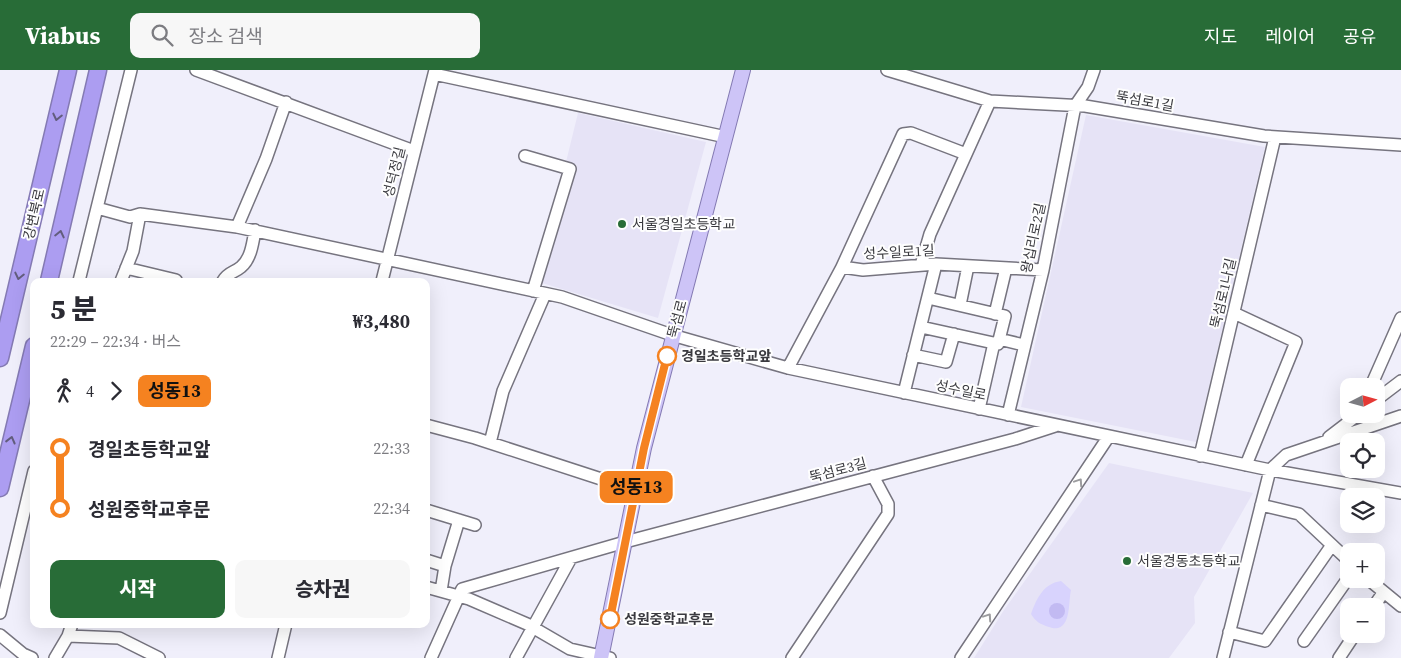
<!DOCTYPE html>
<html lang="ko">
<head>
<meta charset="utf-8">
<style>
	body { margin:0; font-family:"Source Serif 4","Noto Sans KR",serif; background:#f7f7f7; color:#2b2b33; height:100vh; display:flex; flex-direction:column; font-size:19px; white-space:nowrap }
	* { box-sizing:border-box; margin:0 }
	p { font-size:16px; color:#7c7c81 }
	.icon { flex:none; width:28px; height:28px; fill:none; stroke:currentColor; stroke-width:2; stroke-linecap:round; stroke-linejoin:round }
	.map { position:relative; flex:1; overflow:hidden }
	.side { position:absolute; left:30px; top:208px; width:400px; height:350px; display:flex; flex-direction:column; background:#fff; border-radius:10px; box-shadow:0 5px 20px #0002 }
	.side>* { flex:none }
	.badge { padding:0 10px; border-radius:8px; font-size:18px; line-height:32px }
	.needle { width:32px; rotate:84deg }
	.fabs { position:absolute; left:1340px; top:308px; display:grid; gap:10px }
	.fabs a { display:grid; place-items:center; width:45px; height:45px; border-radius:10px; background:#fff; box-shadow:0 5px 20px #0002; font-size:25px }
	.map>.badge { position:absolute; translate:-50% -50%; box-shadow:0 0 0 2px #fff }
	.legs { display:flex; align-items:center; gap:8px; height:55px; padding:0 20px; font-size:16px }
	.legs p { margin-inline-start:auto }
	.head { display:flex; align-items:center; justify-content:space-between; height:85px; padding:0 20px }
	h1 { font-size:28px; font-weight:800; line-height:38px }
	.button { display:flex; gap:10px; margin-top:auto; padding:10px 20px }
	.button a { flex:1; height:58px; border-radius:10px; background:#286c37; color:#fff; font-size:20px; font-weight:800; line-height:58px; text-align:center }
	.button a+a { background:#f7f7f7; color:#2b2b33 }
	ul { padding:0 20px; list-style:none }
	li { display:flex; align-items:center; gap:18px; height:60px; font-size:19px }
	li i { display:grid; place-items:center; width:8px; height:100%; margin:0 6px; background:currentColor }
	li i::after { content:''; width:12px; height:12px; margin:-6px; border:4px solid; border-radius:50%; background:#fff }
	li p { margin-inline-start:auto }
	li:first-child i { background:linear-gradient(#0000 50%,currentColor 0) }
	li:last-child i { background:linear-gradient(currentColor 50%,#0000 0) }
	header { display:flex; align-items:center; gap:30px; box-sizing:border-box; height:70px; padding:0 25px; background:#286c37; color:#fff }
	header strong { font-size:24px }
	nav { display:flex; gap:28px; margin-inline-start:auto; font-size:18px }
	.search { width:350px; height:45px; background:#f7f7f7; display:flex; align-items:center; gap:12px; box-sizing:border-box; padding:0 18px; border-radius:10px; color:#7c7c81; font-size:19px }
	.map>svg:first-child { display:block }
	.built { fill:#e6e3f6 }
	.green { fill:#d8d3fd }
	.forest { fill:#c2baf2 }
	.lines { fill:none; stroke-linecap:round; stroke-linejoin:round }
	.minor-casing { stroke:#76747f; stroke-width:14 }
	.major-casing { stroke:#847ab3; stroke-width:16 }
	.highway-casing { stroke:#847ab3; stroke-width:19 }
	.minor { stroke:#fff; stroke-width:11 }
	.major { stroke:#cdc4f7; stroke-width:14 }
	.highway { stroke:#ac9df1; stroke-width:16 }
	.oneway { stroke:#625d7d }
	.oneway2 { stroke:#9c9c9f }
	.line-1-casing { stroke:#fff; stroke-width:11 }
	.line-1 { stroke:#f58220; stroke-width:8 }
	.poi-dot { fill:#286c37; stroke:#fefefe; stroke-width:2 }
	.stop-1-dot { fill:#fff; stroke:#f58220; stroke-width:2.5 }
	.labels { text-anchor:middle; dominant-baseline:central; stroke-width:4; stroke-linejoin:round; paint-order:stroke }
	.street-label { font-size:14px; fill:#3a3a3f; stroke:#fefefe }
	.poi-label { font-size:14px; fill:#3a3a3f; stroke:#fefefe; text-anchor:start }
	.stop-label { font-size:14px; font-weight:bold; fill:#3a3a3f; stroke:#fefefe; text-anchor:start }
</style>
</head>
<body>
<header>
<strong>Viabus</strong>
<div class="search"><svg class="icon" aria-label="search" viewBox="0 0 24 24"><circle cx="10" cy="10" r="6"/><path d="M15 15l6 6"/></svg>장소 검색</div>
<nav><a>지도</a><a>레이어</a><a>공유</a></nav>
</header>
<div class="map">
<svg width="1401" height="588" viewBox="0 0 1401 588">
	<rect width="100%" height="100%" fill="#f0effb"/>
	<!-- built -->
	<path class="built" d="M578,43L706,72L658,248L542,213L577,95L566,92Z
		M1086,45L1265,77L1196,372L1021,337Z
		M1109,393L1253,423L1194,527L1195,553L1169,588H974L1004,540Z"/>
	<!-- green -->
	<path class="green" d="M1061,511L1071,520C1068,532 1072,565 1049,557C1040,554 1036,552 1031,544C1037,528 1043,514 1061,511Z"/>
	<!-- forest -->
	<path class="forest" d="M1049 541a8 8 0 1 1 16 0a8 8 0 1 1-16 0Z"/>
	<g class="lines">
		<!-- minor casing -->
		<g class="minor-casing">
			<path id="minor" d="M196,0L414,81
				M887,0L990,31L1085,36L1264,66L1401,75
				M434,4L726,67
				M525,86L570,99L533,221
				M97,138L130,147L140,144L237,157L562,227L672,265L788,298L1270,400L1401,423
				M237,157L266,89L286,32
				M921,195L930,164L990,31
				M842,197L903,64L911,63L966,84
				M126,198L176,210
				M79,211L131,0
				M121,211L133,181L140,144
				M223,211C228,202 234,203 241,197C251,189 253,172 255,160
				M382,211L435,0
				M960,235L968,196
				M1234,243L1296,272L1246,395
				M995,244L1006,198
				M921,257L998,274L1005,246L928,228
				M999,269L1024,275
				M913,285L946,292L954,264
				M788,298L842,197L863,200L936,194L1043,200
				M1371,316L1401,248
				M904,323L936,194
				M1376,330L1401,311
				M979,339L994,273
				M1008,345L1043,200L1075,36L1088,17L1094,0
				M426,355L475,368L635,420
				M1329,367L1359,344
				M490,373L503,321L545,224
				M1200,386L1275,67
				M1261,435L1299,444L1349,491
				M426,440L475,455
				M426,490L445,496
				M1368,509L1401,536
				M426,517L469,529L527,554L570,579L610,588
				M441,521L445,496L459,450
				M1374,536L1383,523
				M0,543L34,401
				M1229,562L1265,571L1332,475
				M0,565L23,584L32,588
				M68,566L119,568L159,588
				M1304,571L1349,507
				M55,588L68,566L72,554
				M278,588L286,554
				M431,588L462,519L625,472L1015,369L1055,356
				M516,588L571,488
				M792,588L888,444V434L873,406
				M961,588L1109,366
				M1223,588L1270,400L1286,385L1401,346
				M1339,588L1355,564"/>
		</g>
		<!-- major casing -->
		<g class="major-casing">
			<path id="major" d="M601,588L644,378L743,0"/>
		</g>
		<!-- highway casing -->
		<g class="highway-casing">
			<path id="highway" d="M49,211L98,0
				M0,288L68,0
				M0,418L34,276"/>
		</g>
		<!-- minor -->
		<use href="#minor" class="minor"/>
		<!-- major -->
		<use href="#major" class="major"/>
		<!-- highway -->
		<use href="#highway" class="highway"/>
	</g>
	<!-- one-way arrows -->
	<defs><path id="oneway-chevron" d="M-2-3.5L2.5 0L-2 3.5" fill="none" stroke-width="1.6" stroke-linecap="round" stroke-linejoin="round" transform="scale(1.25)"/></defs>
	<g class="oneway">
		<use href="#oneway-chevron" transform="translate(57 47) rotate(103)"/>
		<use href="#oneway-chevron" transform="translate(60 164) rotate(-77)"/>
		<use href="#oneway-chevron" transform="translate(19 206) rotate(103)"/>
		<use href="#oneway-chevron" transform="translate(11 370) rotate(-76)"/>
	</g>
	<g class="oneway2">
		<use href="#oneway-chevron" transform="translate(1079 412) rotate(-56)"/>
		<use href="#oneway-chevron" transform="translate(988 547) rotate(-56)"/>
	</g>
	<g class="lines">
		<!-- line-1 casing -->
		<g class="line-1-casing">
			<path id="line-1" d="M610,549L644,378L667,286"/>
		</g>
		<!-- line-1 -->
		<use href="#line-1" class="line-1"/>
	</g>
	<!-- markers -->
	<g class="poi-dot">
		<circle cx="622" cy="154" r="5"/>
		<circle cx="1127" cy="491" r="5"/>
	</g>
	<g class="stop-1-dot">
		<circle cx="667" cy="286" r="9"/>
		<circle cx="610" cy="549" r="9"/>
	</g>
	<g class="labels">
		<!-- street labels -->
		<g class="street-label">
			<text transform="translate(1145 31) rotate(10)">뚝섬로1길</text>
			<text transform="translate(394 102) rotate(-76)">성덕정길</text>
			<text transform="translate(34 144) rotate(-77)">강변북로</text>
			<text transform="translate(1033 168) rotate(-78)">왕십리로2길</text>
			<text transform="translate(899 182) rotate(-3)">성수일로1길</text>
			<text transform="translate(1223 223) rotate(-77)">뚝섬로1나길</text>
			<text transform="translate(677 249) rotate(-75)">뚝섬로</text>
			<text transform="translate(961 320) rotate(12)">성수일로</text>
			<text transform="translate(838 400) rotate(-15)">뚝섬로3길</text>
		</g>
		<!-- poi labels -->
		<g class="poi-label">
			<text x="632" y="154">서울경일초등학교</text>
			<text x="1137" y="491">서울경동초등학교</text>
		</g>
		<!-- stop labels -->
		<g class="stop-label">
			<text x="681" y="286">경일초등학교앞</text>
			<text x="624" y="549">성원중학교후문</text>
		</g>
	</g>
</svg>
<div class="fabs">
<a><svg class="needle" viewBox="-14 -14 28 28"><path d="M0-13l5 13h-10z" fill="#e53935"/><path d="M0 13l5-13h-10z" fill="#7c7c81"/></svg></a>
<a><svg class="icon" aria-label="locate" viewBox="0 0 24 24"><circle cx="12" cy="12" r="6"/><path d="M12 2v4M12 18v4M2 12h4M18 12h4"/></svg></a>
<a><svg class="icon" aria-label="layers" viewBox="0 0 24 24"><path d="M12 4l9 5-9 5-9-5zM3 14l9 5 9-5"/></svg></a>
<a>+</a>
<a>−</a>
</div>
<b class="badge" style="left:636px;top:417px;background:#f58220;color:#111">성동13</b>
<section class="side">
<div class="head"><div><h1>5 분</h1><p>22:29 – 22:34 · 버스</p></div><b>₩3,480</b></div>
<div class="legs"><svg class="icon" aria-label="walk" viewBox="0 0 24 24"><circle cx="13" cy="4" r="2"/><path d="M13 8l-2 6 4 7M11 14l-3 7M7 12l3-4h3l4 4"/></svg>4<svg class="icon" aria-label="forward" viewBox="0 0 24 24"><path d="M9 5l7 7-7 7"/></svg><b class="badge" style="background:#f58220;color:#111">성동13</b></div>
<ul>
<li><i style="color:#f58220"></i><b>경일초등학교앞</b><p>22:33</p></li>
<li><i style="color:#f58220"></i><b>성원중학교후문</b><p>22:34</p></li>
</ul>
<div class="button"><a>시작</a><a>승차권</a></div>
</section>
</div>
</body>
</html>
